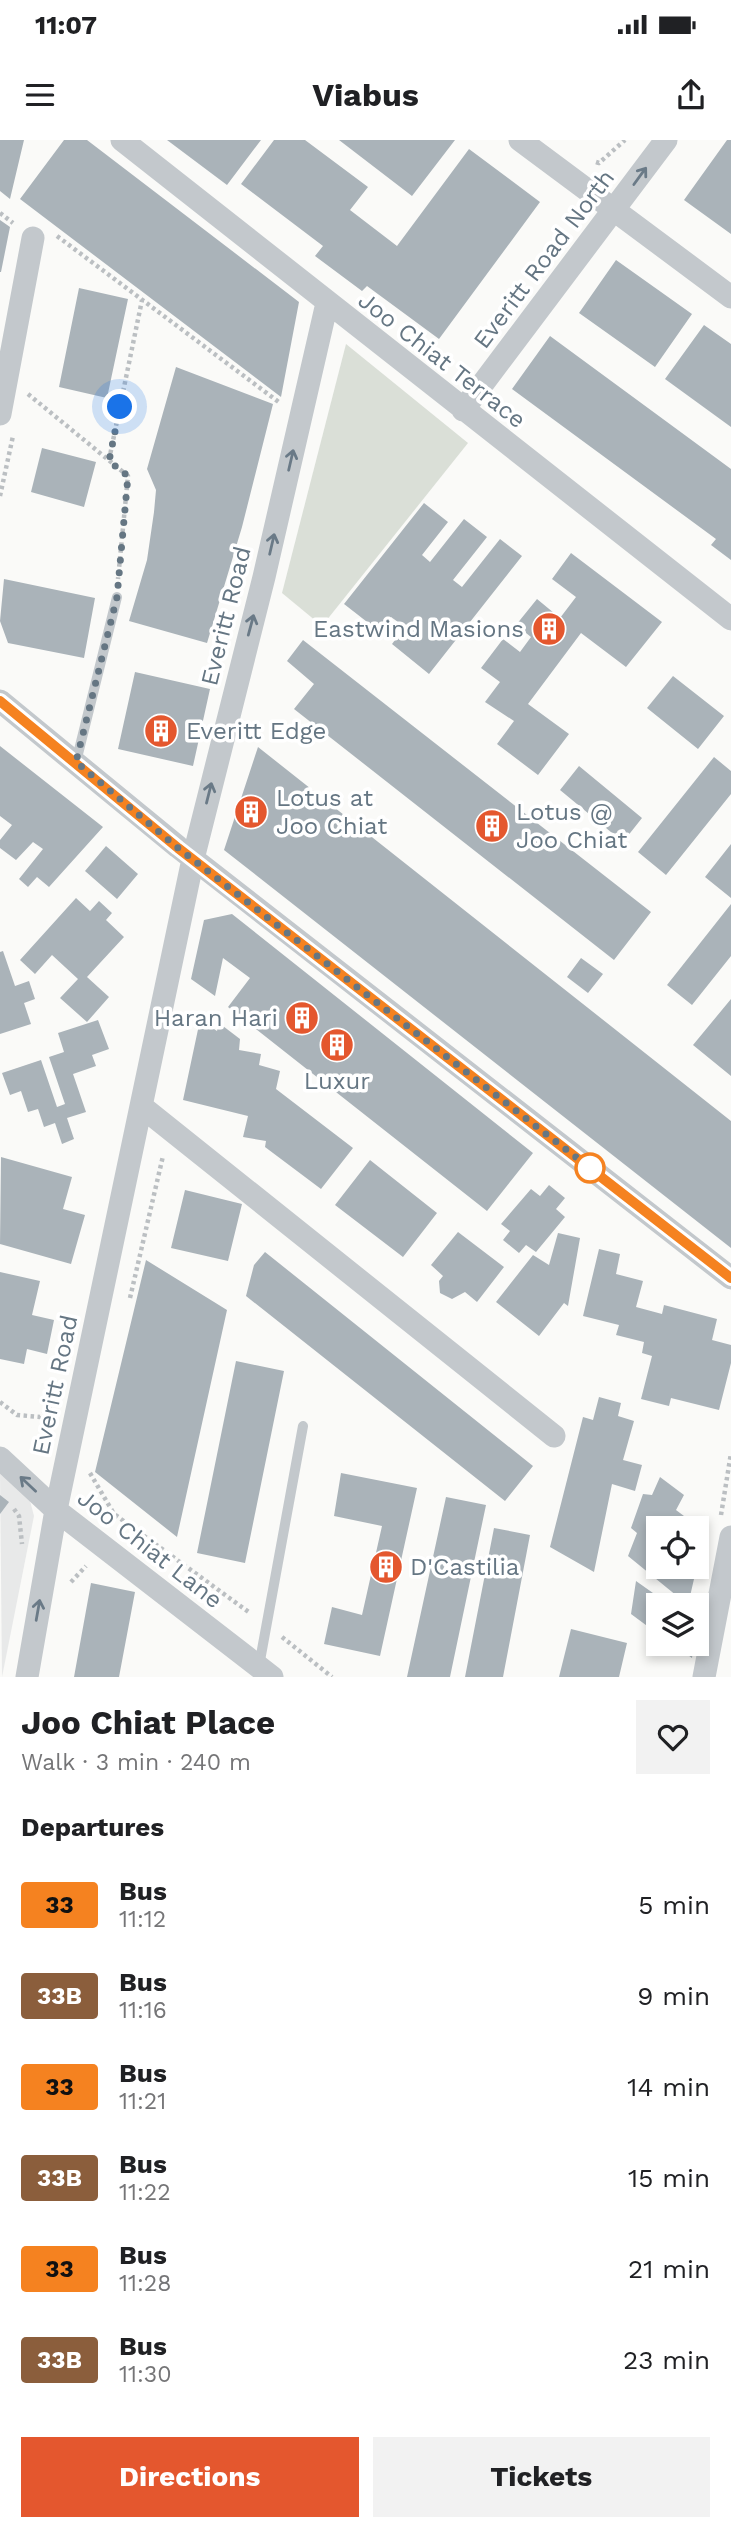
<!DOCTYPE html>
<html lang="en">
<head>
<meta charset="utf-8">
<style>
	body { margin:0; font-family:"Work Sans",sans-serif; background:#f2f2f2; color:#202124; height:100vh; display:flex; flex-direction:column; font-size:26px; white-space:nowrap }
	* { box-sizing:border-box; margin:0 }
	p { font-size:23px; color:#757577 }
	.icon { flex:none; width:38px; height:38px; fill:none; stroke:currentColor; stroke-width:2; stroke-linecap:round; stroke-linejoin:round }
	.map { position:relative; height:1537px; overflow:hidden }
	.details { display:flex; flex-direction:column; background:#fff; flex:1 }
	.details>* { flex:none }
	.badge { padding:0 14px; border-radius:5px; font-size:24px; line-height:46px }
	.buttons { position:absolute; left:646px; top:1376px; display:grid; gap:14px }
	.buttons a { display:grid; place-items:center; width:63px; height:63px; border-radius:0px; background:#fff; box-shadow:0 4px 10px #0003; font-size:35px }
	.you { position:absolute; width:35px; height:35px; margin:-18px; border:5px solid #fff; border-radius:50%; background:#1a73e8; box-shadow:0 0 0 10px #1a73e833 }
	.map>.badge { position:absolute; translate:-50% -50%; box-shadow:0 0 0 4px #fff }
	h2 { padding:0 21px; font-size:26px; line-height:63px }
	.round { display:grid; place-items:center; flex:none; width:74px; height:74px; border-radius:0px; background:#f2f2f2 }
	.summary { display:flex; align-items:center; justify-content:space-between; height:119px; padding:0 21px }
	h1 { font-size:33px; font-weight:700; line-height:52px }
	.button { display:flex; gap:14px; margin-top:auto; padding:14px 21px }
	.button a { flex:1; height:80px; border-radius:0px; background:#e4572e; color:#fff; font-size:28px; font-weight:700; line-height:80px; text-align:center }
	.button a+a { background:#f2f2f2; color:#202124 }
	ul { padding:0; list-style:none }
	li { display:flex; align-items:center; gap:21px; height:91px; padding:0 21px }
	li div { flex:1 }
	li b { display:block; font-size:26px }
	li em { font-style:normal }
	li .badge { min-width:77px; font-weight:700; text-align:center }
	.status { display:flex; justify-content:space-between; align-items:center; height:49px; padding:0 35px; background:#fff; direction:ltr }
	.status svg { height:19px; fill:currentColor }
	header { display:flex; justify-content:space-between; align-items:center; height:91px; padding:0 21px; background:#fff; font-size:32px; font-weight:700 }
	.map>svg:first-child { display:block }
	.built { fill:#e8e9e9 }
	.green { fill:#dadfd7 }
	.building { fill:#aab3b9 }
	.lines { fill:none; stroke-linecap:round; stroke-linejoin:round }
	.path { stroke:#bbbfc2; stroke-width:4.5; stroke-dasharray:3.5 3.5; stroke-linecap:butt }
	.service { stroke:#c3c8cc; stroke-width:10 }
	.minor { stroke:#c3c8cc; stroke-width:23 }
	.oneway { stroke:#6a7a87 }
	.line-casing { stroke:#fff; stroke-width:16 }
	.line { stroke:#f58220; stroke-width:10 }
	.walk { stroke:#657683; stroke-width:7; stroke-dasharray:0 12.6 }
	.stop-dot { fill:#fff; stroke:#f58220; stroke-width:3.5 }
	.labels { text-anchor:middle; dominant-baseline:central; stroke-width:7; stroke-linejoin:round; paint-order:stroke }
	.street-label { font-size:24px; fill:#657683; stroke:#fff }
	.poi-label { font-size:24px; fill:#657683; stroke:#fff; text-anchor:start }
</style>
</head>
<body>
<div class="status"><b>11:07</b><svg viewBox="0 0 49 12"><path d="M0 12V9h3v3zM5 12V6h3v6zM10 12V3h3v9zM15 12V0h3v12zM26 1h20v11H26zM47 4h2v5h-2z"/></svg></div>
<header><svg class="icon" aria-label="menu" viewBox="0 0 24 24"><path d="M4 6h16M4 12h16M4 18h16"/></svg>Viabus<svg class="icon" aria-label="share" viewBox="0 0 24 24"><path d="M12 15V3M7 8l5-5 5 5M5 13v7h14v-7"/></svg></header>
<div class="map">
<svg width="731" height="1537" viewBox="0 0 731 1537">
	<rect width="100%" height="100%" fill="#fafaf8"/>
	<!-- built -->
	<path class="built" d="M0,1332L28,1353L34,1376L2,1537Z"/>
	<!-- green -->
	<path class="green" d="M346,204L468,303L322,486L282,453Z"/>
	<!-- building -->
	<path class="building" d="M0,0H24L10,59L0,51Z
		M64,0H87L299,162L281,257L20,59Z
		M167,0H261L227,45Z
		M274,0H305L368,47L350,70L397,106L469,9L540,62L439,199L367,146L362,151L315,116L323,106L241,44Z
		M339,0H455L412,56Z
		M727,0H731V94L684,60Z
		M0,80L10,87L1,132H0Z
		M616,120L692,174L655,227L579,173Z
		M79,148L128,159L107,258L59,247Z
		M704,185L731,204V287L665,239Z
		M550,196L731,329V420L711,405L716,399L512,249Z
		M176,227L273,264L242,387L207,503L129,481L147,420L154,372L156,350L147,329Z
		M42,308L96,322L84,367L31,352Z
		M424,363L448,382L422,415L430,422L464,379L487,397L453,440L462,447L500,399L522,416L429,534L392,504L405,487L391,477L380,492L344,464Z
		M571,413L662,482L626,527L581,493L528,564L569,594L538,635L497,604L514,581L485,562L500,542L481,528L503,499L520,512L531,497L516,485L537,459L560,478L576,457L552,439Z
		M4,439L95,458L84,518L8,503L0,481Z
		M303,500L651,772L614,820L294,569L314,544L287,521Z
		M135,532L210,549L193,626L118,609Z
		M673,536L724,576L698,609L647,568Z
		M0,606L103,687L49,747L37,737L28,747L19,739L43,709L33,702L16,720L0,708V700L12,685L0,676Z
		M258,607L731,981V1108L224,710Z
		M714,617L731,631V654L666,735L638,712Z
		M579,626L642,678L623,702L560,650Z
		M731,704V758L705,737Z
		M106,706L138,734L117,759L85,731Z
		M76,758L90,771L99,761L112,773L106,780L124,797L87,837L109,857L87,882L60,858L78,839L52,815L35,834L20,820Z
		M731,764V816L692,865L667,845Z
		M232,774L533,1013L487,1071L228,867L250,838L223,818L215,856L191,839L204,780Z
		M3,811L15,846L29,841L35,859L24,863L31,884L0,894V812Z
		M581,818L603,834L588,853L567,837Z
		M731,859V936L693,905Z
		M98,880L109,909L92,915L96,926L73,934L86,972L67,978L74,999L62,1004L55,983L44,987L38,969L28,972L21,951L10,955L2,933L41,920L57,967L65,964L49,917L64,912L58,893Z
		M200,880L217,891L219,883L240,899L239,910L261,914L259,925L280,931L276,949L353,1008L321,1049L265,1007L266,1001L243,997L248,976L183,960Z
		M1,1017L72,1037L63,1069L85,1075L71,1124L0,1104Z
		M370,1020L437,1073L403,1117L335,1065Z
		M549,1045L565,1058L556,1069L565,1077L536,1112L526,1105L519,1113L503,1100L510,1091L501,1084L531,1049L540,1056Z
		M185,1050L242,1064L228,1121L171,1108Z
		M458,1092L504,1127L477,1162L465,1152L452,1159L440,1153L439,1141L443,1136L431,1125Z
		M558,1093L580,1098L568,1166L564,1163L539,1196L496,1162L533,1115L549,1125Z
		M599,1109L620,1114L616,1134L643,1141L636,1167L662,1174L664,1165L717,1179L712,1200L731,1205V1223L719,1270L671,1258L669,1266L641,1259L652,1216L642,1213L644,1202L616,1195L619,1185L583,1176Z
		M265,1112L533,1326L505,1361L246,1156L254,1125Z
		M146,1120L227,1170L177,1397L95,1332Z
		M0,1132L40,1141L32,1175L54,1180L47,1214L27,1209L24,1224L0,1219Z
		M236,1221L284,1231L245,1423L197,1413Z
		M599,1257L621,1263L618,1276L634,1281L623,1320L642,1325L635,1351L612,1344L594,1432L550,1407L583,1277L593,1280Z
		M341,1333L417,1348L380,1516L324,1504L332,1467L362,1475L382,1386L334,1376Z
		M660,1337L684,1355L676,1370L692,1382L689,1388H658V1426H697L688,1465L628,1416L637,1393L631,1388L643,1354L652,1355Z
		M0,1355L9,1362L0,1374Z
		M446,1357L486,1365L450,1537H407Z
		M494,1388L530,1395L503,1537H465Z
		M636,1441L670,1465H658V1494L631,1474Z
		M91,1443L135,1452L119,1537H74Z
		M571,1489L627,1503L619,1537H559Z
		M671,1503H694L692,1518Z"/>
	<g class="lines">
		<!-- path -->
		<path class="path" d="M596,22L599,23L625,0
			M0,73L13,83
			M57,96L280,263
			M28,254L128,336L118,439
			M109,320L142,160
			M0,356L13,296
			M130,1158L163,1016
			M0,1262L17,1275L40,1277L52,1265
			M90,1333L114,1374L250,1473
			M14,1369L19,1376L22,1404
			M721,1375L731,1313
			M71,1442L86,1426
			M282,1497L332,1537"/>
		<!-- service -->
		<path class="service" d="M76,622L117,457
			M259,1526L303,1286"/>
		<!-- minor -->
		<path class="minor" d="M122,0L731,479
			M520,0L731,157
			M463,270L666,0
			M0,274L33,98
			M0,561L178,707L731,1138
			M141,966L554,1296
			M0,1318L56,1370L272,1537
			M27,1537L56,1370L193,719L264,437L327,163
			M704,1537L731,1397"/>
	</g>
	<!-- one-way arrows -->
	<defs><path id="oneway-shaft" d="M-6 0H5M1.5-3L5.5 0L1.5 3" fill="none" stroke-width="1.6" stroke-linecap="round" stroke-linejoin="round" transform="scale(1.75)"/></defs>
	<g class="oneway">
		<use href="#oneway-shaft" transform="translate(640 36) rotate(-54)"/>
		<use href="#oneway-shaft" transform="translate(291 320) rotate(-77)"/>
		<use href="#oneway-shaft" transform="translate(272 404) rotate(-77)"/>
		<use href="#oneway-shaft" transform="translate(251 485) rotate(-75)"/>
		<use href="#oneway-shaft" transform="translate(209 653) rotate(-76)"/>
		<use href="#oneway-shaft" transform="translate(28 1344) rotate(-137)"/>
		<use href="#oneway-shaft" transform="translate(38 1470) rotate(-80)"/>
	</g>
	<g class="lines">
		<!-- line casing -->
		<g class="line-casing">
			<path id="line" d="M0,561L178,708L731,1138"/>
		</g>
		<!-- line -->
		<use href="#line" class="line"/>
		<!-- walk -->
		<path class="walk" d="M120,267L109,321L128,336L117,457L76,622L178,708L595,1032L590,1028"/>
	</g>
	<!-- icons -->
	<defs>
		<g id="building-disc" transform="scale(1.75)"><circle r="9.5" fill="#e4572e" stroke="#fff"/><path d="M-4-6H4V6H1V3H-1V6H-4ZM-2.5-4.3h1.7v1.8h-1.7ZM.8-4.3h1.7v1.8H.8ZM-2.5-1h1.7V.8h-1.7ZM.8-1h1.7V.8H.8Z" fill="#fff"/></g>
	</defs>
	<g fill-rule="evenodd">
		<use href="#building-disc" x="549" y="489"/>
		<use href="#building-disc" x="161" y="591"/>
		<use href="#building-disc" x="251" y="672"/>
		<use href="#building-disc" x="492" y="686"/>
		<use href="#building-disc" x="302" y="878"/>
		<use href="#building-disc" x="337" y="905"/>
		<use href="#building-disc" x="386" y="1427"/>
	</g>
	<!-- markers -->
	<circle class="stop-dot" cx="590" cy="1028" r="14"/>
	<g class="labels">
		<!-- street labels -->
		<g class="street-label">
			<text transform="translate(544 119) rotate(-53)">Everitt Road North</text>
			<text transform="translate(442 220) rotate(38)">Joo Chiat Terrace</text>
			<text transform="translate(226 476) rotate(-76)">Everitt Road</text>
			<text transform="translate(55 1245) rotate(-78)">Everitt Road</text>
			<text transform="translate(150 1409) rotate(38)">Joo Chiat Lane</text>
		</g>
		<!-- poi labels -->
		<g class="poi-label">
			<text x="524" y="489" text-anchor="end">Eastwind Masions</text>
			<text x="186" y="591">Everitt Edge</text>
			<text x="276" y="658">Lotus at<tspan x="276" dy="28">Joo Chiat</tspan></text>
			<text x="516" y="672">Lotus @<tspan x="516" dy="28">Joo Chiat</tspan></text>
			<text x="278" y="878" text-anchor="end">Haran Hari</text>
			<text x="337" y="941" text-anchor="middle">Luxur</text>
			<text x="410" y="1427">D'Castilia</text>
		</g>
	</g>
</svg>
<div class="buttons">
<a><svg class="icon" aria-label="locate" viewBox="0 0 24 24"><circle cx="12" cy="12" r="6"/><path d="M12 2v4M12 18v4M2 12h4M18 12h4"/></svg></a>
<a><svg class="icon" aria-label="layers" viewBox="0 0 24 24"><path d="M12 4l9 5-9 5-9-5zM3 14l9 5 9-5"/></svg></a>
</div>
<div class="you" style="left:120px;top:267px"></div>
</div>
<section class="details">
<div class="summary"><div><h1>Joo Chiat Place</h1><p>Walk · 3 min · 240 m</p></div><a class="round"><svg class="icon" aria-label="heart" viewBox="0 0 24 24"><path d="M12 20l-8-8c-3-5 5-10 8-4 3-6 11-1 8 4z"/></svg></a></div>
<h2>Departures</h2>
<ul>
<li><span class="badge" style="background:#f58220;color:#111">33</span><div><b>Bus</b><p>11:12</p></div><em>5 min</em></li>
<li><span class="badge" style="background:#8b5e3c;color:#fff">33B</span><div><b>Bus</b><p>11:16</p></div><em>9 min</em></li>
<li><span class="badge" style="background:#f58220;color:#111">33</span><div><b>Bus</b><p>11:21</p></div><em>14 min</em></li>
<li><span class="badge" style="background:#8b5e3c;color:#fff">33B</span><div><b>Bus</b><p>11:22</p></div><em>15 min</em></li>
<li><span class="badge" style="background:#f58220;color:#111">33</span><div><b>Bus</b><p>11:28</p></div><em>21 min</em></li>
<li><span class="badge" style="background:#8b5e3c;color:#fff">33B</span><div><b>Bus</b><p>11:30</p></div><em>23 min</em></li>
</ul>
<div class="button"><a>Directions</a><a>Tickets</a></div>
</section>
</body>
</html>
